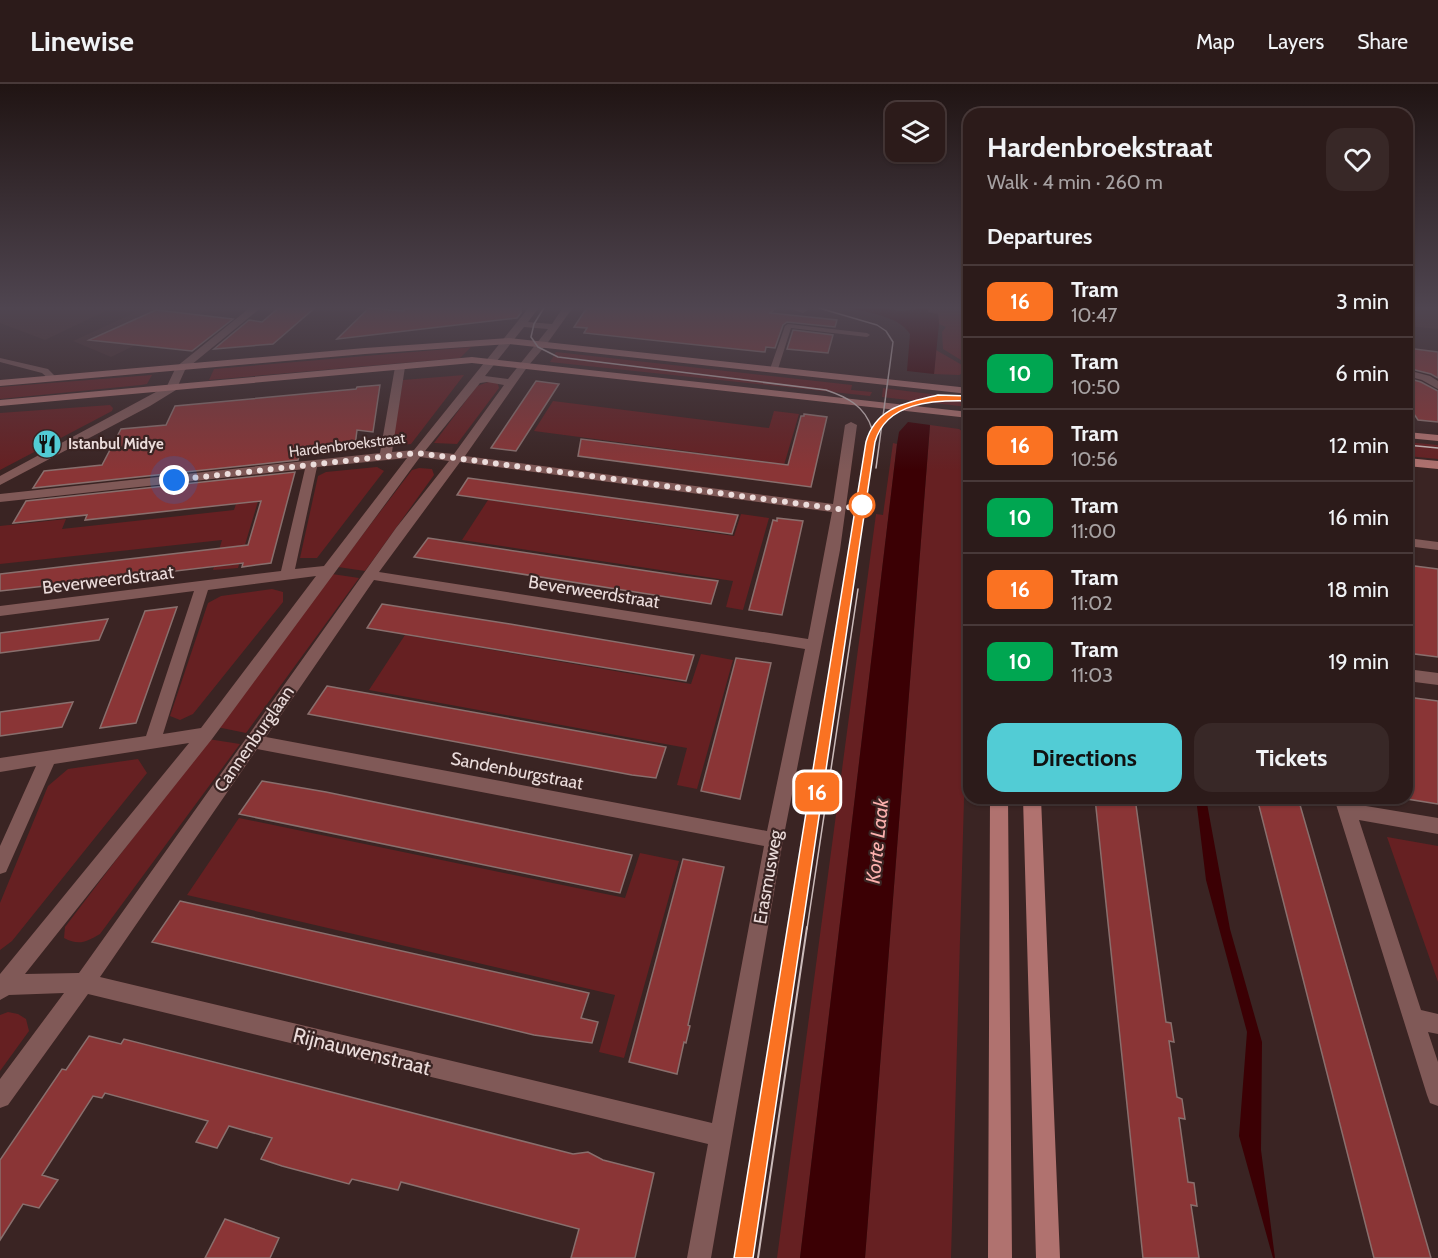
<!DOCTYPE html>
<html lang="en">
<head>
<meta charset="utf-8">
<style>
	body { margin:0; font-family:Cabin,sans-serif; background:#382827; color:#f1f3f6; height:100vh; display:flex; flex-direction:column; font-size:22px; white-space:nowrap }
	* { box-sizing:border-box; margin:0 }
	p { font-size:20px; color:#a6a1a2 }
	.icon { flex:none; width:33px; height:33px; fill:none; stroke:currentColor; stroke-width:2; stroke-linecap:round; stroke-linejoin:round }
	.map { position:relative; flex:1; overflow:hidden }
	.drawer { position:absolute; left:963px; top:24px; width:450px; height:696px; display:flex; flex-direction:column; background:#2c1b1a; border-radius:18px; box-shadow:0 2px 4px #0004,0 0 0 2px #483939 }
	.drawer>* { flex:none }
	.badge { padding:0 12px; border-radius:9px; font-size:21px; line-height:39px }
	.tools { position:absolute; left:885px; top:18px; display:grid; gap:12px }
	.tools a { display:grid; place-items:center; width:60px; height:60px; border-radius:12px; background:#2c1b1a; box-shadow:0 2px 4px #0004,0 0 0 2px #483939; font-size:30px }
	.you { position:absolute; width:30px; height:30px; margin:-15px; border:4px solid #fff; border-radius:50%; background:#1a73e8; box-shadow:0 0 0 9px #1a73e833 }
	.map>.badge { position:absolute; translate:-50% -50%; box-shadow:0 0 0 3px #fff }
	h2 { padding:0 24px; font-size:22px; line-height:54px }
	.round { display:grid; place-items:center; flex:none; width:63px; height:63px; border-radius:18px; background:#382827 }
	.summary { display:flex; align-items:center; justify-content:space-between; height:102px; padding:0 24px }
	h1 { font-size:28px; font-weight:700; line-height:45px }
	.button { display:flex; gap:12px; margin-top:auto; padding:12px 24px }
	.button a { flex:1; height:69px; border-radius:18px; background:#52ccd5; color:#111; font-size:24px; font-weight:700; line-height:69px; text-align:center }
	.button a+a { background:#382827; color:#f1f3f6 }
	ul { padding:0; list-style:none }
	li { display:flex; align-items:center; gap:18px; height:72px; padding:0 24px; border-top:2px solid #483939 }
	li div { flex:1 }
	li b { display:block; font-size:22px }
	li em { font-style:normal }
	li .badge { min-width:66px; font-weight:700; text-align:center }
	header { display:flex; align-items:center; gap:36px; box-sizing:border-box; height:84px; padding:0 30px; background:#2c1b1a; border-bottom:2px solid #483939 }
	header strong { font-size:28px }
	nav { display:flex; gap:33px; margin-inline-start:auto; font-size:21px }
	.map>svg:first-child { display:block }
	.built { fill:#482c2b }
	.green { fill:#662022 }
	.water { fill:#3b0004 }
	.building { fill:#8a3536; stroke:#896f6d; stroke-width:1.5 }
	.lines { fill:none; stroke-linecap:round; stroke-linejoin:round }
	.lane { fill:#805957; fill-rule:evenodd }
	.street { fill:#805957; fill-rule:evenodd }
	.secondary { fill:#b0726f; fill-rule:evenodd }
	.tram-far1 { stroke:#cbbbba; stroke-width:1.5 }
	.tram { stroke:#cbbbba; stroke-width:2 }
	.line { fill:#fa7222; stroke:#fff; stroke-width:1.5 }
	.walk { stroke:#ebdcdb; stroke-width:6; stroke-dasharray:0 10.8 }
	.stop-dot { fill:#fff; stroke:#fa7222; stroke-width:3 }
	.labels { text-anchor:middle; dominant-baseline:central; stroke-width:4.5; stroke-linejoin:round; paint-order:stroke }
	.far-poi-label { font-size:15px; font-weight:bold; fill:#ebdcdb; stroke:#3a2423; text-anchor:start }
	.far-street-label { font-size:15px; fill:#ebdcdb; stroke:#3a2423 }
	.street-label { font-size:18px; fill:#ebdcdb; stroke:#3a2423 }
	.water-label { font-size:20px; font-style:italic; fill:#fcb1ae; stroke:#3a2423 }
	.near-street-label { font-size:21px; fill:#ebdcdb; stroke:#3a2423 }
</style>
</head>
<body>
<header>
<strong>Linewise</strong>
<nav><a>Map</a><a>Layers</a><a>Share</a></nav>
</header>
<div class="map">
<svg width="1438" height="1174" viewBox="0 0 1438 1174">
	<rect width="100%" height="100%" fill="#3a2423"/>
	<!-- built -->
	<path class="built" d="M0,222H116L45,256L0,239Z
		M149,222H216L111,273L73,257Z
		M1407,222H1438V245L1407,242Z"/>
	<!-- green -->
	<path class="green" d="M929,222H969V281L943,265L942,248L946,243L939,240L938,230L927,228Z
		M471,263L460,274L209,296L214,285Z
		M936,266L969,285V286L959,291L934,290Z
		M556,268L852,301L851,306L872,308L870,312L550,278Z
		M152,291L147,300L141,301L0,315V303Z
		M464,291L411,360L392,362L403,296Z
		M491,297L498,300L499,304L457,360L434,359L477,302Z
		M883,304L969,315L968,323L882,313Z
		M553,317L769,344L774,327L799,330L779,398L764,396L770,378L534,347Z
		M110,321L113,324L112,327L0,386V329Z
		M930,341L959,345L969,352V538L951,1174H865Z
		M1407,358L1438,361V375L1407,372Z
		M893,359L897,360L800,1174H777L876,430L883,431Z
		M377,383L384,387L317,474H300L318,392L326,388Z
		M419,384L432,385L434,391L365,487L338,483L412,386Z
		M265,394L238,484L213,486L222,456L0,480V442L66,435L62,445L234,426L244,396Z
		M488,416L734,452L741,430L769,434L743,526L726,523L733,497L462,456Z
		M332,490L359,494L246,649L217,643Z
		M272,505L283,508V518L193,630L180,636L170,632L208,519L221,512Z
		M405,551L691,600L701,570L733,576L697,705L677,701L687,664L369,606Z
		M208,655L240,660L100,850C86,858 79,862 64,854L65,843Z
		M138,675L147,689L12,857L0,866V819L48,702L68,685Z
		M239,734L625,814L640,769L679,777L624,974L599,968L615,911L187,811Z
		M1387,753L1438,762V898Z
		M8,928L18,930L26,935L29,947L0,987V931Z"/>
	<!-- water -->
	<path class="water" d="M839,222H869L901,227L918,225L919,222H929L928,228L938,230L939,240L934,290L907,287L910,250C898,230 860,228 839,222Z
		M908,338L930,341L865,1174H800L897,360L899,348Z
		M1196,714H1206L1230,845L1262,958L1261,1066L1275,1174H1273L1239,1052L1247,948L1206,796Z"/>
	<!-- building -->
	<path class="building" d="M281,222H317L273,260L214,265L249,236L262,238Z
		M408,222H521V229L517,234L337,255L369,224L403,227Z
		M588,222H778L770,229L837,236L835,243L787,238L783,241L775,264L766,263L765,268L584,249L587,244L574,243Z
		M156,226L233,235L192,267L89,256Z
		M793,246L833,251L828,269L787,265Z
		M1407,264L1438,268V294L1431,290L1407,284Z
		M1407,294L1421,298L1438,307V338L1418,336L1414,330L1407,329Z
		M536,297L559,300L516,367L491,364Z
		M380,301L373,348L357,346L355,362L300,368L298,376L33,404L44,387L102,381L121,345L166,341L175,322L356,305L357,303Z
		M804,330L827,333L811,403L578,372L581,355L788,381L801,332H804Z
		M295,388L271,479L242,483L243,479L133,492L128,490L127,493L0,507V490L248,461L261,417L85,436L87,431L13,439L26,417Z
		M468,394L599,412L738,431L732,450L457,411Z
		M777,434L803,437L782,531L749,526L773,436L777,437Z
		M428,454L681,492L718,497L711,520L414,473Z
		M1407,481L1438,485V573L1407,569Z
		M382,520L510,540L694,571L686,597L367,544Z
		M177,523L136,639L100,644L145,527Z
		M108,535L99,556L0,569V549Z
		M736,574L771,579L740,715L701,707Z
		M327,602L561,644L666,663L656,694L632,691L308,630Z
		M1407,613L1438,617V720L1407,715Z
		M73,618L62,643L0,652V628Z
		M262,697L326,708L632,771L620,809L239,730Z
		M1095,714H1135L1166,938L1171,939L1174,958L1169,957L1177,1013L1182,1015L1185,1035L1179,1034L1188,1098L1194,1099L1197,1122L1191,1121L1199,1174H1143Z
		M1257,714H1298L1431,1174H1374Z
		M683,775L724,783L688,941L690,942L686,959L684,958L677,990L629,978Z
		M180,817L589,909L581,934L598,938L592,959L534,951L152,858Z
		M89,952L121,960L124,955L573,1070L588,1068L603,1076L654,1089L635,1174H571L579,1145L401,1098L398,1106L352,1095L349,1100L282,1082L261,1075L272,1054L250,1048L229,1042L217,1064L196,1058L208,1037L105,1009L102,1014L93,1012L42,1091L58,1096L39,1124L23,1120L0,1156V1076L62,985L66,986Z
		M225,1135L279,1154L270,1174H205Z"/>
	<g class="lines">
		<!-- lane -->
		<path class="lane" d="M788,240L867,249L870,251L867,253L791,244L778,285L771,287L770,285L785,242Z
			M0,274L48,285L57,294L50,296L42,289L0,278Z"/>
		<!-- street -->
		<path class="street" d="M252,222H263L185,286L176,306L150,322L0,401V392L167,302L176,283Z
			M530,222H540L528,238L552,240L564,222H574L546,261L528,282L465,372L833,420L845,341L851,338L857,341L840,466L783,756L711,1174H687L708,1060L88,910L8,1021L0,1024V995L64,909L9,911L0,916V890L189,659L54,680L6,788L0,790V762L36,682L0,688V674L146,652L194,507L0,532V522L281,487L305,385L0,418V410L380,369L395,283L400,280L405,283L392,368L414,366ZM524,243L548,245L508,295L485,292ZM487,298L504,301L454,370L425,367L480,299ZM420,373L449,377L396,444L79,889L25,890L212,655ZM407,374L324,482L295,485L317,383ZM460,378L832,428L808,555L379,488ZM316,492L201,644L163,650L208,506ZM374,496L805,565L767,747L266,653ZM257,665L764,762L712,1039L100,893Z
			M781,222H797L808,226L803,229Z
			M1407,286L1430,292L1438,297V305L1422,296L1407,292Z
			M1407,454L1438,458V466L1407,462Z
			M1407,585L1438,589V601L1407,597Z
			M1334,714H1352L1354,720L1438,734V750L1359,736L1421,926L1438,930V950L1428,948L1438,978V1022L1430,1019L1427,1011Z"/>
		<!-- secondary -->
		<path class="secondary" d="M509,254L969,304V310L509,260L365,270L0,302V296L365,264Z
			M472,273L969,328V334L472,279L0,322V316Z
			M1407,348L1438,351V357L1407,354Z
			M1407,374L1438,377V385L1407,382Z
			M990,714H1008L1012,1174H988Z
			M1023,714H1041L1060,1174H1036Z"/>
		<!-- tram-far1 -->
		<path class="tram-far1" d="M545,222L534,240L531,253L538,263L558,273L826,306C847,313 865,322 872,345L795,845
			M812,222L877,241L886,247L893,258L876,384
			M880,337C905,314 936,312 969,314
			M1407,361L1438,364
			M807,845L858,505"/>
		<!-- tram -->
		<path class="tram" d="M744,1174L795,843
			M758,1174L807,843"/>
	</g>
	<!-- sky -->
	<linearGradient id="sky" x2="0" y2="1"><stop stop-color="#201413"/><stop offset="0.58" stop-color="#4f4550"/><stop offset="1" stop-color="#4f4550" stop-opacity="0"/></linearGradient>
	<rect width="1438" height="386" fill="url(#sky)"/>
	<!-- line -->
	<path class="line" d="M938,311L969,312L973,314L969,317C933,316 886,318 875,358L753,1174H734L866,358C876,323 906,319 938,311Z"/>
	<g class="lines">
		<!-- walk -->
		<path class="walk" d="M174,396L417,369L839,425L862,421"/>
	</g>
	<!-- icons -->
	<defs>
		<g id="restaurant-disc" transform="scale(1.5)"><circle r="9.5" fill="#52ccd5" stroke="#3a2423"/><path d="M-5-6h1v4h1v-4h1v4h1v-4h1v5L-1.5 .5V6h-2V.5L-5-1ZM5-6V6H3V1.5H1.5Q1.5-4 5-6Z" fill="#111"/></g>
	</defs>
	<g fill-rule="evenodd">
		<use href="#restaurant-disc" x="47" y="360"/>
	</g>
	<!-- markers -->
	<circle class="stop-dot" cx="862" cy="421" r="12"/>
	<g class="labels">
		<!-- far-poi labels -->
		<g class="far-poi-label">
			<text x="68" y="360">Istanbul Midye</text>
		</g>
		<!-- far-street labels -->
		<g class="far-street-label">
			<text transform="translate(347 361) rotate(-7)">Hardenbroekstraat</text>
		</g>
		<!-- street labels -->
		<g class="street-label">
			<text transform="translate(108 496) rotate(-7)">Beverweerdstraat</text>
			<text transform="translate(594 508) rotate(9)">Beverweerdstraat</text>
			<text transform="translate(254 655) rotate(-55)">Cannenburglaan</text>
			<text transform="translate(517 687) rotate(11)">Sandenburgstraat</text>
			<text transform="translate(768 793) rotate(-80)">Erasmusweg</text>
		</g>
		<!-- water labels -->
		<g class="water-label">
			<text transform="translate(877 757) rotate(-84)">Korte Laak</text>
		</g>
		<!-- near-street labels -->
		<g class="near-street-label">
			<text transform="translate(362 967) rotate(14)">Rijnauwenstraat</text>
		</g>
	</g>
</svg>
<div class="tools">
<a><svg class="icon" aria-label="layers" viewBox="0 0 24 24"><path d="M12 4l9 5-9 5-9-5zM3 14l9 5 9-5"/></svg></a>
</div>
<div class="you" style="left:174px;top:396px"></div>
<b class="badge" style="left:817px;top:708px;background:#fa7222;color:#fff">16</b>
<section class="drawer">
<div class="summary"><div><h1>Hardenbroekstraat</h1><p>Walk · 4 min · 260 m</p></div><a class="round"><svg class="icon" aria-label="heart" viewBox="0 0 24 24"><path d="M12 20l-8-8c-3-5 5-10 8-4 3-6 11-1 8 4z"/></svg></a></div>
<h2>Departures</h2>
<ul>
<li><span class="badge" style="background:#fa7222;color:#fff">16</span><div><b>Tram</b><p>10:47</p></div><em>3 min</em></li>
<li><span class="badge" style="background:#00a651;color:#fff">10</span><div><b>Tram</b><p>10:50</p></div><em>6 min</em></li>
<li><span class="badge" style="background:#fa7222;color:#fff">16</span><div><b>Tram</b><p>10:56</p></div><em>12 min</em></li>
<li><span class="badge" style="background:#00a651;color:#fff">10</span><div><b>Tram</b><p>11:00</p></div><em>16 min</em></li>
<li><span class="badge" style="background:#fa7222;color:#fff">16</span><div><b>Tram</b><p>11:02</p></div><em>18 min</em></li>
<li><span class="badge" style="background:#00a651;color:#fff">10</span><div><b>Tram</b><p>11:03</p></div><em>19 min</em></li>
</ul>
<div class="button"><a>Directions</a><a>Tickets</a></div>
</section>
</div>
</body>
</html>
